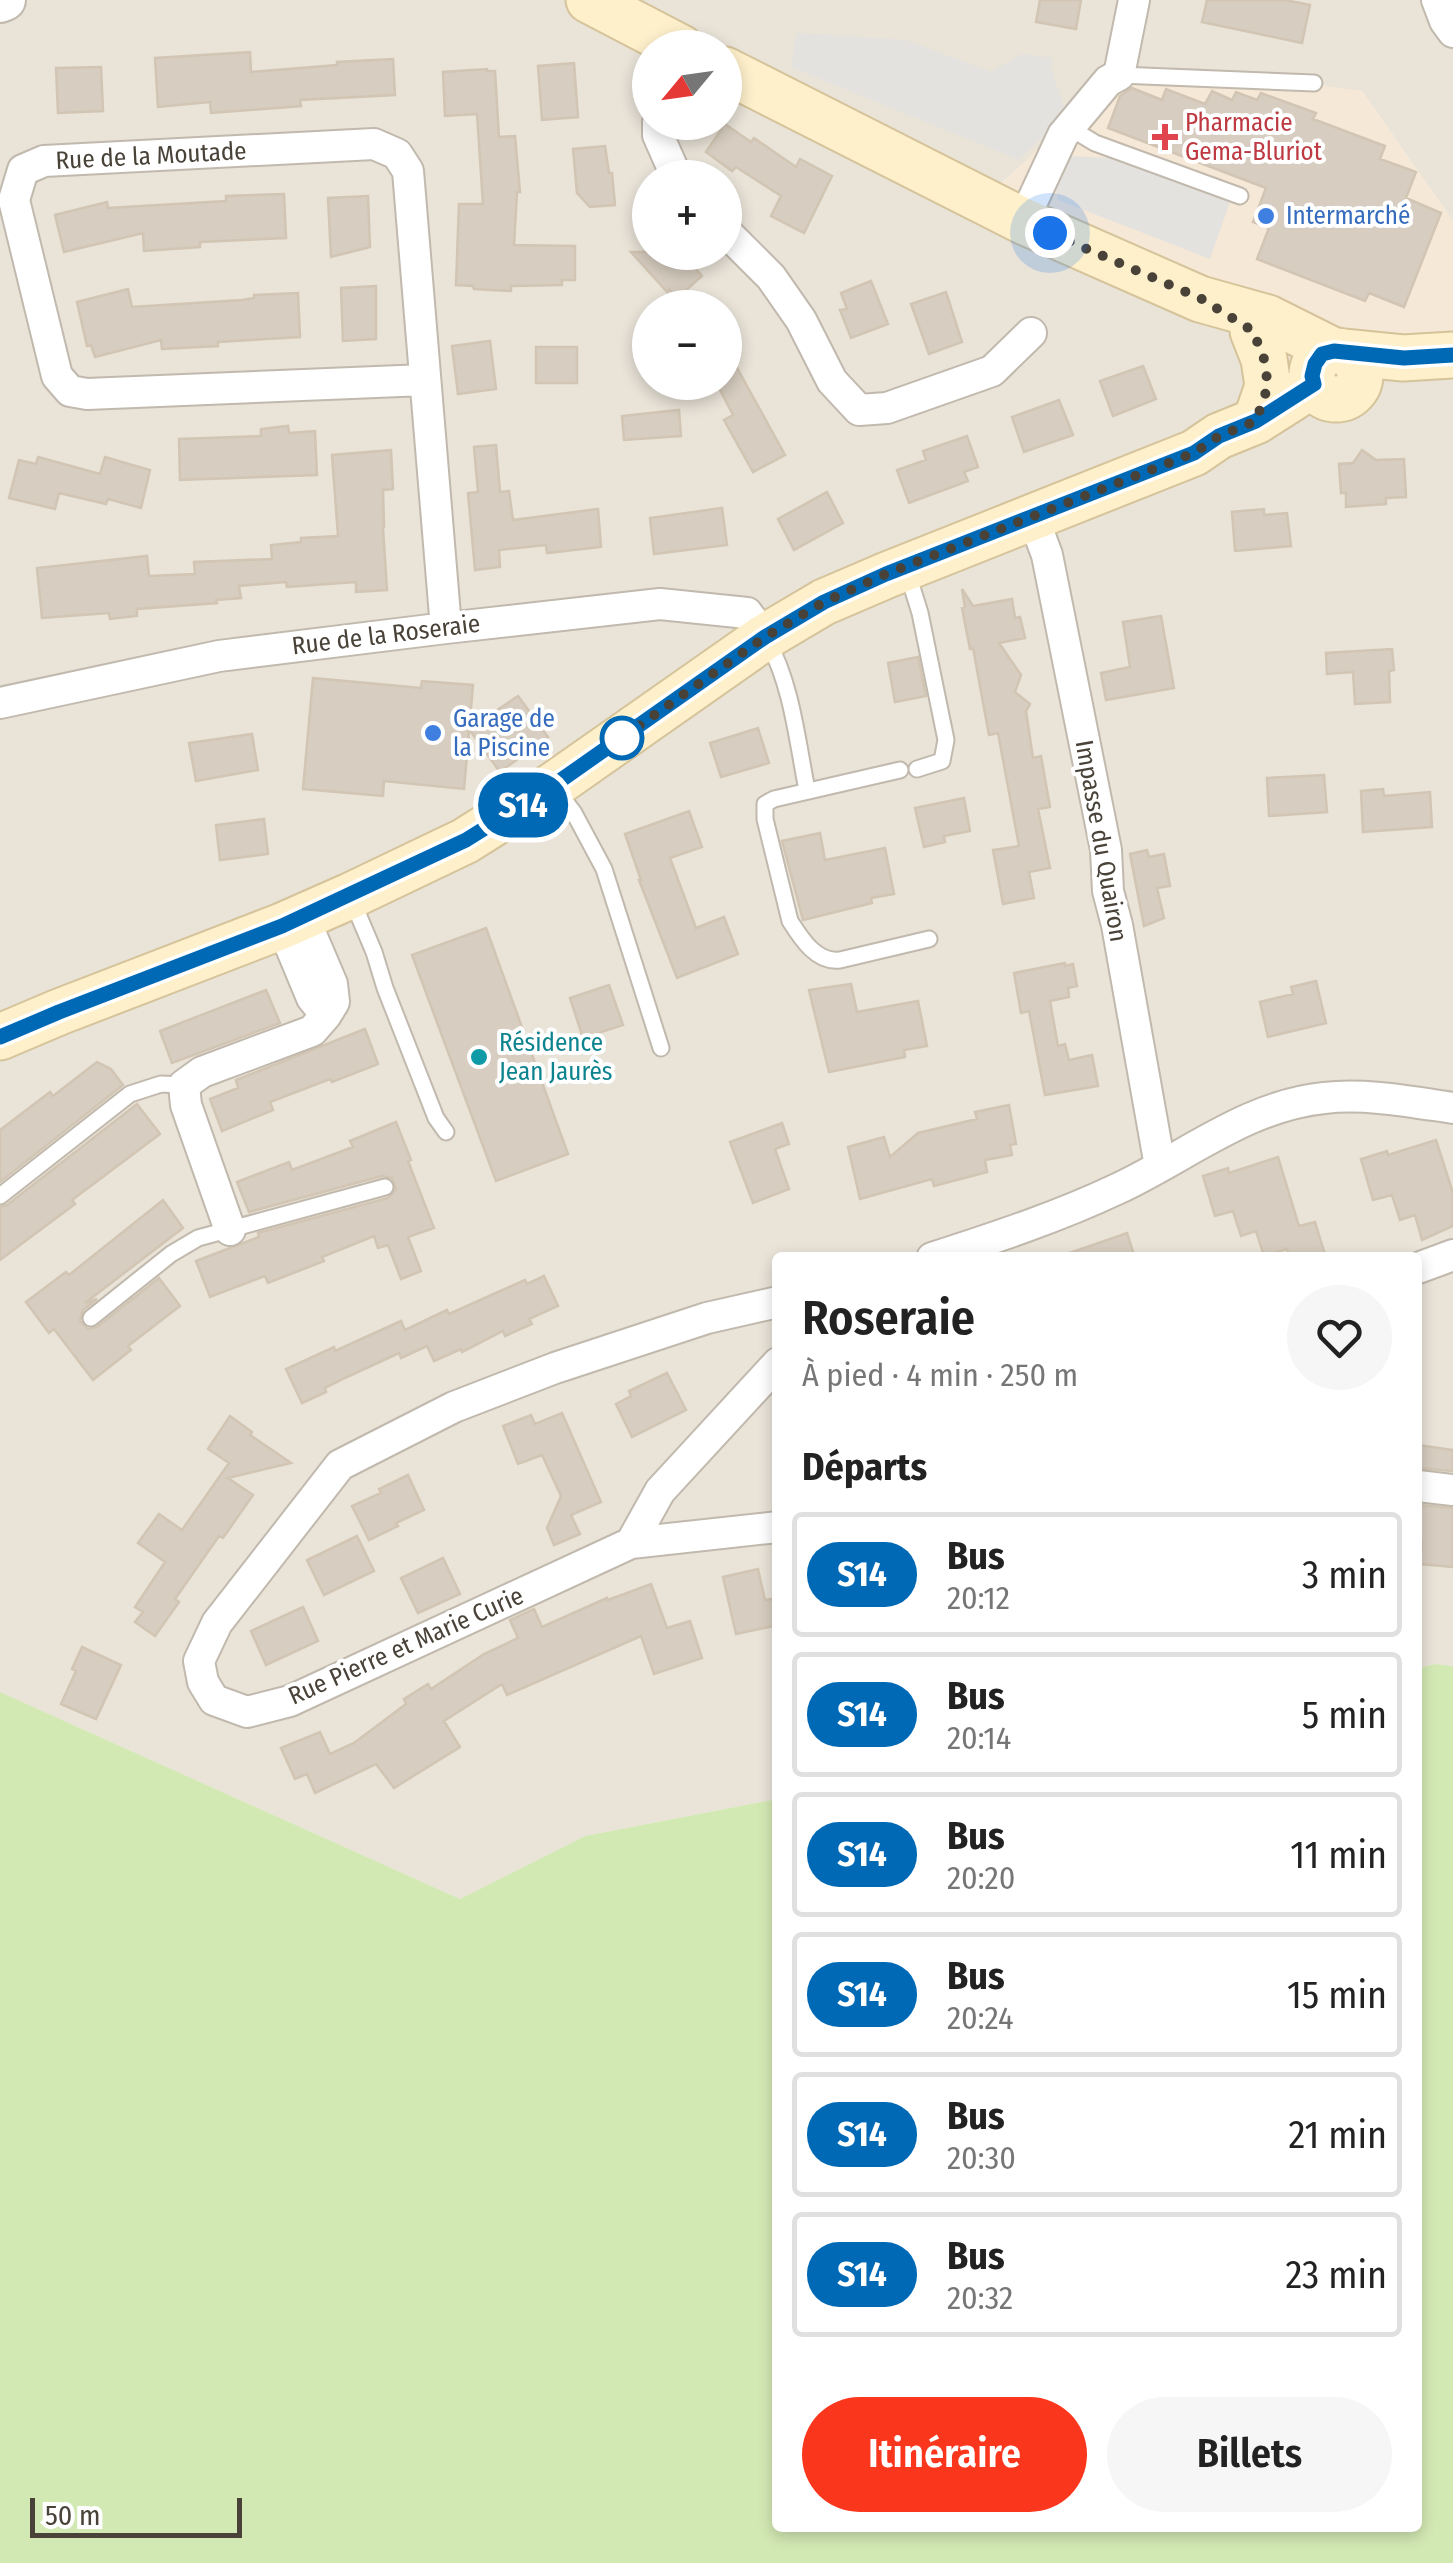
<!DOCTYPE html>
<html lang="fr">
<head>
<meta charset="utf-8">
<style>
	body { margin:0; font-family:"Fira Sans Condensed",sans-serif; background:#f6f6f6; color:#222; height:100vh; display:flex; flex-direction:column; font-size:38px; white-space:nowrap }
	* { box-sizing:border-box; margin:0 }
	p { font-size:32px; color:#767676 }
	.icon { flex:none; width:55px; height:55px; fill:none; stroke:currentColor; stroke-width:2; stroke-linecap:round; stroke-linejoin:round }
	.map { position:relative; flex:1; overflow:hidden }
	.sheet { position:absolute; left:772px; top:1252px; width:650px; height:1280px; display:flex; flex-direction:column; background:#fff; border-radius:10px; box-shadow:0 5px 15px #0003 }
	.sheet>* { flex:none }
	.badge { padding:0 20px; border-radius:32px; font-size:35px; line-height:65px }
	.needle { width:65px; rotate:241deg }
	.fabs { position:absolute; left:632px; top:30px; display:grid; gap:20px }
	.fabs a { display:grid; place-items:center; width:110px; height:110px; border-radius:50%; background:#fff; box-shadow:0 5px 15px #0003; font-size:50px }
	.scale { position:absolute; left:30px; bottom:25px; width:212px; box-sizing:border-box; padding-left:10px; border:5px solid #494238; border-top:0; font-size:28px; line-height:35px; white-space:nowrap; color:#494238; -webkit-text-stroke:8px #fff; paint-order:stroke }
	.you { position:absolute; width:50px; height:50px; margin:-25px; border:8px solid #fff; border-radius:50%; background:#1a73e8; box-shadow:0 0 0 15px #1a73e833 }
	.map>.badge { position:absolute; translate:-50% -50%; box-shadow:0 0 0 5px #fff }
	h2 { padding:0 30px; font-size:38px; line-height:90px }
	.round { display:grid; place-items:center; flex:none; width:105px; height:105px; border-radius:52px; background:#f6f6f6 }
	.overview { display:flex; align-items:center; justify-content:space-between; height:170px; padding:0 30px }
	h1 { font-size:48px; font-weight:600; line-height:75px }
	.primary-button { display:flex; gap:20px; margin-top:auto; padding:20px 30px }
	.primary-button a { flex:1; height:115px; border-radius:60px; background:#fa361d; color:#fff; font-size:40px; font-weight:600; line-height:115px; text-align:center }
	.primary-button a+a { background:#f6f6f6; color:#222 }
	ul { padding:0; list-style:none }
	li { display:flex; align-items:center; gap:30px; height:125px; margin:0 20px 15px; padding:0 10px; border:5px solid #e0e0e0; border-radius:10px }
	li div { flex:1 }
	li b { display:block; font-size:38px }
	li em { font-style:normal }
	li .badge { min-width:110px; font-weight:700; text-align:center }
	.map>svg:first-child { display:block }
	.residential { fill:#e9e3d8; fill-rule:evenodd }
	.commercial { fill:#f6e8d6 }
	.green { fill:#d3e9b4 }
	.parking { fill:#e4e2df }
	.building { fill:#d7cdc0; stroke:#d2c5b3; stroke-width:2.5 }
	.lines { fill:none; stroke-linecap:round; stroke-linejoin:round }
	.service-casing { stroke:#c1b9ad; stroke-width:19 }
	.minor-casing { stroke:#c1b9ad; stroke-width:34 }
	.tertiary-casing { stroke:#c1b9ad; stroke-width:44 }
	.secondary-casing { stroke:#d5c39a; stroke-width:49 }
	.service { stroke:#fff; stroke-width:15 }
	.minor { stroke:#fff; stroke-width:30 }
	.tertiary { stroke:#fff; stroke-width:40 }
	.secondary { stroke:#fef0cb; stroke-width:45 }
	.line-casing { stroke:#fff; stroke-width:22 }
	.line { stroke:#0069b5; stroke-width:15 }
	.walk { stroke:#494238; stroke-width:10; stroke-dasharray:0 18 }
	.health-dot { fill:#e0444e; stroke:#fff; stroke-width:4 }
	.shop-dot { fill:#3f7fe0; stroke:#fff; stroke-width:4 }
	.stop-dot { fill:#fff; stroke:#0069b5; stroke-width:5 }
	.culture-dot { fill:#0f9aa8; stroke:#fff; stroke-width:4 }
	.labels { text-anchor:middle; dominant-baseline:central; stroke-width:8; stroke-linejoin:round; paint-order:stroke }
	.health-label { font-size:25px; fill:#be3a42; stroke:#fff; text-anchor:start }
	.street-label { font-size:25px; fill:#494238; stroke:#fff }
	.shop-label { font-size:25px; fill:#366cbe; stroke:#fff; text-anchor:start }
	.culture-label { font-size:25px; fill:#0d838f; stroke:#fff; text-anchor:start }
</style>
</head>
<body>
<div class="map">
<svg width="1453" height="2563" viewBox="0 0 1453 2563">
	<rect width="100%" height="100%" fill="#f5f1ea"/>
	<!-- residential -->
	<path class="residential" d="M0,0H1453V221L1362,91L1028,159L999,185L1453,336V1666L1436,1664L1418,1668V1258H778L777,1799L585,1836L460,1899L0,1692ZM650,48H725V122H650ZM650,178H725V252H650ZM650,308H725V382H650Z"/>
	<!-- commercial -->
	<path class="commercial" d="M1106,73H1229L1362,91L1453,221V336L1401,344L1292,315L1142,255L999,186L1028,159Z"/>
	<!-- green -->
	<path class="green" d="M1436,1664L1453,1666V2563H0V1692L460,1899L585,1836L777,1799L778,2528H1418V1668Z"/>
	<!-- parking -->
	<path class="parking" d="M797,33L906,40L991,72L1022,54L1052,58L1051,68L1066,113L1019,160L791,67Z
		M1068,156L1116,158L1230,202L1210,259L1058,200L1055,185Z"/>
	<!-- building -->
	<path class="building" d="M1040,0H1081L1076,29L1036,22Z
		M1207,0H1285L1310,5L1302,43L1202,22Z
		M250,52L251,72L337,65V62L393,59L395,95L300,100L301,106L211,113L210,102L158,107L155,58Z
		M574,63L578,117L542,120L538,66Z
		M101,67L103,111L58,113L56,68Z
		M487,69V71H495L499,137L515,136L520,192H517L514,245L575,246V280H562V285L511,286V291L474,289L473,286L456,285L459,204H483L477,114L445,116L443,72Z
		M1132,88L1162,100L1166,89L1205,104L1212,91L1232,100L1236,92L1257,100L1261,93L1316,113L1313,119L1385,146L1380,159L1416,172L1406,198L1441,213L1404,307L1369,293L1365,301L1257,259L1269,228L1253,222L1266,188L1108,128L1120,96Z
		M725,124L751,142L754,138L796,167L800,159L832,176L804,233L771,216L781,196L736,167L732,171L706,152Z
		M605,146L609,173H612L615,205L590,207L577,193L573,149Z
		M284,194L286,238L200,242V247L144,251L143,233L64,252L55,215L107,202L108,208L226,201V196Z
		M368,196L370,247L331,257L328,198Z
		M631,252H681L702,276L675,300L669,288V294Z
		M871,281L888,324L851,338L840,310L847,309L841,293Z
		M376,286V339L343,341L341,288Z
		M128,289L132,307L242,300L254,298V295L298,293L300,337L218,342V346L162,349L161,340L95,357L91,345L87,346L77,302Z
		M946,292L962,342L929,354L911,304Z
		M490,341L496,389L458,394L452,346Z
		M725,346L785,455L753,472L724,420L733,415L716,382H725Z
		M536,347H577V383H536Z
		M1143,366L1156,399L1113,416L1100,381Z
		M1059,400L1073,435L1024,452L1012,417Z
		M679,410L681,436L624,440L622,416Z
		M288,426L289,433L315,431L317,475L180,480L179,439L261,436V429Z
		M967,436L978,467L964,472L968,481L909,503L897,470L926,460L923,451Z
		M496,445L500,492L509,491L513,520L598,509L601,547L547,553L546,545L499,550L500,567L475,570L468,493L478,492L474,447Z
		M391,450L393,489L383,490L384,527L383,528L387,590L356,592V582L287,587L286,582L239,586L241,598L216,600L217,603L137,609V616L110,619L109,613L42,618L37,568L147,556L149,576L195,574L194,562L272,559L271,545L301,542V538L338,536L332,455Z
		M1362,450L1376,460L1404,459L1406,497L1386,498V504L1346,507V493H1341L1339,464L1353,463Z
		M38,457L100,474L105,457L150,470L141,508L108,499L106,504L59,493L55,509L9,498L19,460L36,464Z
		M827,492L843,523L794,550L778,519Z
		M722,508L727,545L654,554L650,518Z
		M1264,509V515L1287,513L1291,546L1235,551L1232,512Z
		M962,589L973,606L1012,599L1015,618L1020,617L1025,638L999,643L1021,675L1015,692L1030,704L1026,711L1033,758L1041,756L1050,807L1038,809L1050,868L1029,872L1034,898L1003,904L993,850L1019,846L998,733L989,735L973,648L970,649L962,608L965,607Z
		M1161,616L1174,688L1106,700L1101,673L1130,667L1123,622Z
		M1392,649L1394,670L1389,671L1390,702L1355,704L1353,672L1327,674L1326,653Z
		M918,657L926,696L895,702L888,663Z
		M313,678L421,688L422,681L473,685L464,789L384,781L383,796L303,789Z
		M518,696L548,737L500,772L469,729Z
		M758,728L769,763L721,777L710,743Z
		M252,734L258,770L196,781L189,743Z
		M1324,775L1327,812L1269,816L1267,778Z
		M1383,789L1384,796L1430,792L1432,827L1363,832L1361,791Z
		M964,798L970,831L944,836L945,842L924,847L915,808Z
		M689,811L702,847L670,858L696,928L724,917L738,954L677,978L639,880H641L625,834Z
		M264,819L268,854L220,860L216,825Z
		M820,833L825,860L885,848L894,894L871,898L872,903L803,920L782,841Z
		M1147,850L1149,857L1164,854L1170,886L1157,888L1164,918L1144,926L1130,854Z
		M486,928L568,1154L496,1181L412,955Z
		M1065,963V966L1073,964L1077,986L1068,988L1069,997L1050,1001L1058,1046L1065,1044L1069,1060L1092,1055L1098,1086L1045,1095L1029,1011L1021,1013L1014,973Z
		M1316,981L1326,1023L1268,1037L1260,1002L1293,994L1291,987Z
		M851,984L857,1012L918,1001L927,1046L904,1050L905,1057L829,1072L809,990Z
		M609,985L623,1025L583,1038L570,998Z
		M266,990L280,1023L172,1063L160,1031Z
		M365,1029L378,1064L332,1082L330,1079L270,1102L273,1110L222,1131L210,1099L238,1088L236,1080Z
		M97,1062L111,1069L123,1085L0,1182V1130L50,1092L53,1096Z
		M137,1104L160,1134L72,1200L75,1204L0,1260V1207L7,1205Z
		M1009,1105L1016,1144L1010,1145L1012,1155L985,1160L987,1172L934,1186L932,1179L860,1199L848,1147L884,1137L890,1157L918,1133L977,1119L975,1112Z
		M396,1122L411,1160L408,1161L434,1228L408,1237L421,1271L401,1279L388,1245L378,1248L374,1236L322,1257L324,1261L268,1283L265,1276L210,1297L196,1261L259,1237L258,1233L388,1198L396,1189L392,1178L382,1176L249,1212L237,1182L289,1162L292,1170L353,1147L350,1141Z
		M782,1123L789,1144L775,1149L789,1189L753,1203L730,1142Z
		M1436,1140L1453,1193V1226L1422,1240L1415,1215L1400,1220L1392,1195L1373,1200L1361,1159L1387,1151L1388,1155Z
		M1278,1157L1299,1226L1315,1222L1326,1258H1290L1287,1249L1264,1256L1256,1231L1241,1236L1233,1211L1215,1216L1203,1176L1228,1168L1229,1173Z
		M163,1200L183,1228L85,1303L97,1299L83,1310L80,1321L88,1329L97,1327L159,1278L180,1306L128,1346L131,1350L93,1380L54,1329L49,1333L26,1302L66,1272L69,1275Z
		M1127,1233L1135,1258H1067V1254Z
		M544,1276L558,1306L529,1319L532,1324L505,1336L503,1331L462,1352L461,1349L434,1361L427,1346L401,1358L399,1353L347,1377L325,1388L326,1392L302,1403L286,1369L334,1347L335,1351L401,1321L405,1330L447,1310L449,1314L525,1280L527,1284Z
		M667,1373L686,1410L632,1437L616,1404L631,1396L629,1391Z
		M562,1413L601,1502L571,1515L580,1534L554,1545L547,1528L561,1496L542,1455L518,1464L503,1426L531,1415L535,1424Z
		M230,1416L252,1432L250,1435L291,1463L228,1478L253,1495L223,1538L219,1536L175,1599L179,1602L155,1636L135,1622L143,1612L135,1607L165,1562L138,1543L159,1514L182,1530L229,1463L208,1449Z
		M1418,1445L1453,1450V1471L1418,1468Z
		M408,1475L424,1510L396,1523L398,1526L369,1540L352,1506L381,1493L379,1489Z
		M1418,1505L1453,1508V1567L1420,1564L1422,1542H1418Z
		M357,1536L374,1571L324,1595L307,1560Z
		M443,1558L460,1594L418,1613L401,1578Z
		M758,1569L765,1600L772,1599L778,1625L736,1634L723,1577Z
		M651,1584L667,1628L690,1621L702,1658L654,1674L641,1636L507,1695L502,1684L444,1721L460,1747L394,1788L376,1764L315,1793L307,1774L295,1779L281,1748L320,1732L330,1754L354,1743L406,1704L404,1699L428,1684L431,1689L484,1654L518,1638L510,1620L534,1609L542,1627L607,1598L608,1600Z
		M303,1607L318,1641L266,1665L251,1631Z
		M82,1647L121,1665L96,1719L61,1704L76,1671L72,1669Z"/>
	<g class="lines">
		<!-- service casing -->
		<g class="service-casing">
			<path id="service" d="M1119,75L1314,83
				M1070,128L1095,143L1240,196
				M907,571L920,613L946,740L942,761L917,769
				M767,640C792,685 797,740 807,790
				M900,770L774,799L765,804V819L790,921C802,940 817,963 840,960L929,939
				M556,789L574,813L604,869L661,1048
				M352,900L374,952L385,988L436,1118L446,1132
				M0,1196L130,1094L161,1084L184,1085
				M91,1318L171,1254L198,1238L385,1187"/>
		</g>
		<!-- minor casing -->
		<g class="minor-casing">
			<path id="minor" d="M1437,0L1445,21L1453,32
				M658,122V135L677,178
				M1023,221L1063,135L1108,81L1119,75L1134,0
				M725,231L771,277L801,320L832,381L859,410L887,408L992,371L1031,333
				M425,380L87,394L70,391L57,376L14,200L23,170L44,161L374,144L397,154L408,171L446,628
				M1033,517L1047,555L1106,850L1108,891L1117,925L1160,1166
				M0,703L219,656L446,628L660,604L747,613L765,637
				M282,926L312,998L326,1015
				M230,1230L186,1105L184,1085L202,1072L312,1031L326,1015L334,1002L332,984L303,916
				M932,1258C994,1238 1058,1217 1117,1189C1186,1157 1246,1106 1324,1098C1366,1093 1412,1102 1453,1108
				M1418,1268L1453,1255
				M778,1302L707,1318L555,1368L454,1407L340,1465L217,1623L199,1661L203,1682L214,1700L247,1712L290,1701L631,1543L660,1491L778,1363
				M1418,1486L1453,1490
				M631,1543L778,1527"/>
		</g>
		<!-- tertiary casing -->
		<g class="tertiary-casing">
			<path id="tertiary" d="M0,2L5,0"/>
		</g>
		<!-- secondary casing -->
		<g class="secondary-casing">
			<path id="secondary" d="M589,0L681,48
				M725,70L1023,221L1200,299L1268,318L1334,351
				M1253,331L1264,359L1268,386L1256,421
				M1312 375a24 24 0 1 1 48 0a24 24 0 1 1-48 0Z
				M1343,352L1403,358L1453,355
				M0,1037L59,1012L282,926L350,896L465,841L554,785L765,637L824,602L887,575L1194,453L1219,436L1256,421L1314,384"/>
		</g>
		<!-- service -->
		<use href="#service" class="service"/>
		<!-- minor -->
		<use href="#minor" class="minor"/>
		<!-- tertiary -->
		<use href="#tertiary" class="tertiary"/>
		<!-- secondary -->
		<use href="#secondary" class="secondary"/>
	</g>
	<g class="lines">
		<!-- line casing -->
		<g class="line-casing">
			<path id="line" d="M0,1037L59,1012L282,926L466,840L554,785L765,637L824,602L886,574L1194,453L1219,436L1256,421L1314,384L1312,376L1315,364L1322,354L1334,351L1404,358L1453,355"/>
		</g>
		<!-- line -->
		<use href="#line" class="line"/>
		<!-- walk -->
		<path class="walk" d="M622,738L616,742L765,637L824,602L886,574L1194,453L1219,436L1256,421L1268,386L1264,359L1253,331L1200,298L1050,233"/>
	</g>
	<!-- markers -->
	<path class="health-dot" d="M1160 122h10v10h10v10h-10v10h-10v-10h-10v-10h10z"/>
	<g class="shop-dot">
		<circle cx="1266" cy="216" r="10"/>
		<circle cx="433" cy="733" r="10"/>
	</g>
	<circle class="stop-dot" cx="622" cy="738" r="20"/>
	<circle class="culture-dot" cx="479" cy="1057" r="10"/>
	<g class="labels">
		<!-- health labels -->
		<g class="health-label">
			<text x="1185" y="123">Pharmacie<tspan x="1185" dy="29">Gema-Bluriot</tspan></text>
		</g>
		<!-- street labels -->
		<g class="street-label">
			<text transform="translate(151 156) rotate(-3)">Rue de la Moutade</text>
			<text transform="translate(386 635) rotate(-7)">Rue de la Roseraie</text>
			<text transform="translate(1101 841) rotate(80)">Impasse du Quairon</text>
			<text transform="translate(406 1646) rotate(-24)">Rue Pierre et Marie Curie</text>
		</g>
		<!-- shop labels -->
		<g class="shop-label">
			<text x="1286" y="216">Intermarché</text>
			<text x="453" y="719">Garage de<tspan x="453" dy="29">la Piscine</tspan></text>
		</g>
		<!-- culture labels -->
		<g class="culture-label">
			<text x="499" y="1043">Résidence<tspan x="499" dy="29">Jean Jaurès</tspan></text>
		</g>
	</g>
</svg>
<div class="fabs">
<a><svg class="needle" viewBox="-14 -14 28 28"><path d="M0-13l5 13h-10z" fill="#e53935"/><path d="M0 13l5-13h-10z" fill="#767676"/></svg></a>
<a>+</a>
<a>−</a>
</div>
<div class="scale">50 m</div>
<div class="you" style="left:1050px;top:233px"></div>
<b class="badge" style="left:523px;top:805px;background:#0069b5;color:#fff">S14</b>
<section class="sheet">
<div class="overview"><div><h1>Roseraie</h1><p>À pied · 4 min · 250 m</p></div><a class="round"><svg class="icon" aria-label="heart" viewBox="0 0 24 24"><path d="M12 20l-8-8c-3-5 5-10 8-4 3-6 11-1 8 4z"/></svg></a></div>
<h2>Départs</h2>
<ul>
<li><span class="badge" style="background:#0069b5;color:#fff">S14</span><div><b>Bus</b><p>20:12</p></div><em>3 min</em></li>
<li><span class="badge" style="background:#0069b5;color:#fff">S14</span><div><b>Bus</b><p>20:14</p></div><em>5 min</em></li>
<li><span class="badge" style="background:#0069b5;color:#fff">S14</span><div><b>Bus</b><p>20:20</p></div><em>11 min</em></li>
<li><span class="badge" style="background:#0069b5;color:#fff">S14</span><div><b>Bus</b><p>20:24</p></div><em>15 min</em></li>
<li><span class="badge" style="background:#0069b5;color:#fff">S14</span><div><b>Bus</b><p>20:30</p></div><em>21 min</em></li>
<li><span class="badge" style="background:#0069b5;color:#fff">S14</span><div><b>Bus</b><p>20:32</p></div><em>23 min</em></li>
</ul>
<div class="primary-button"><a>Itinéraire</a><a>Billets</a></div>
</section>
</div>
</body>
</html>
